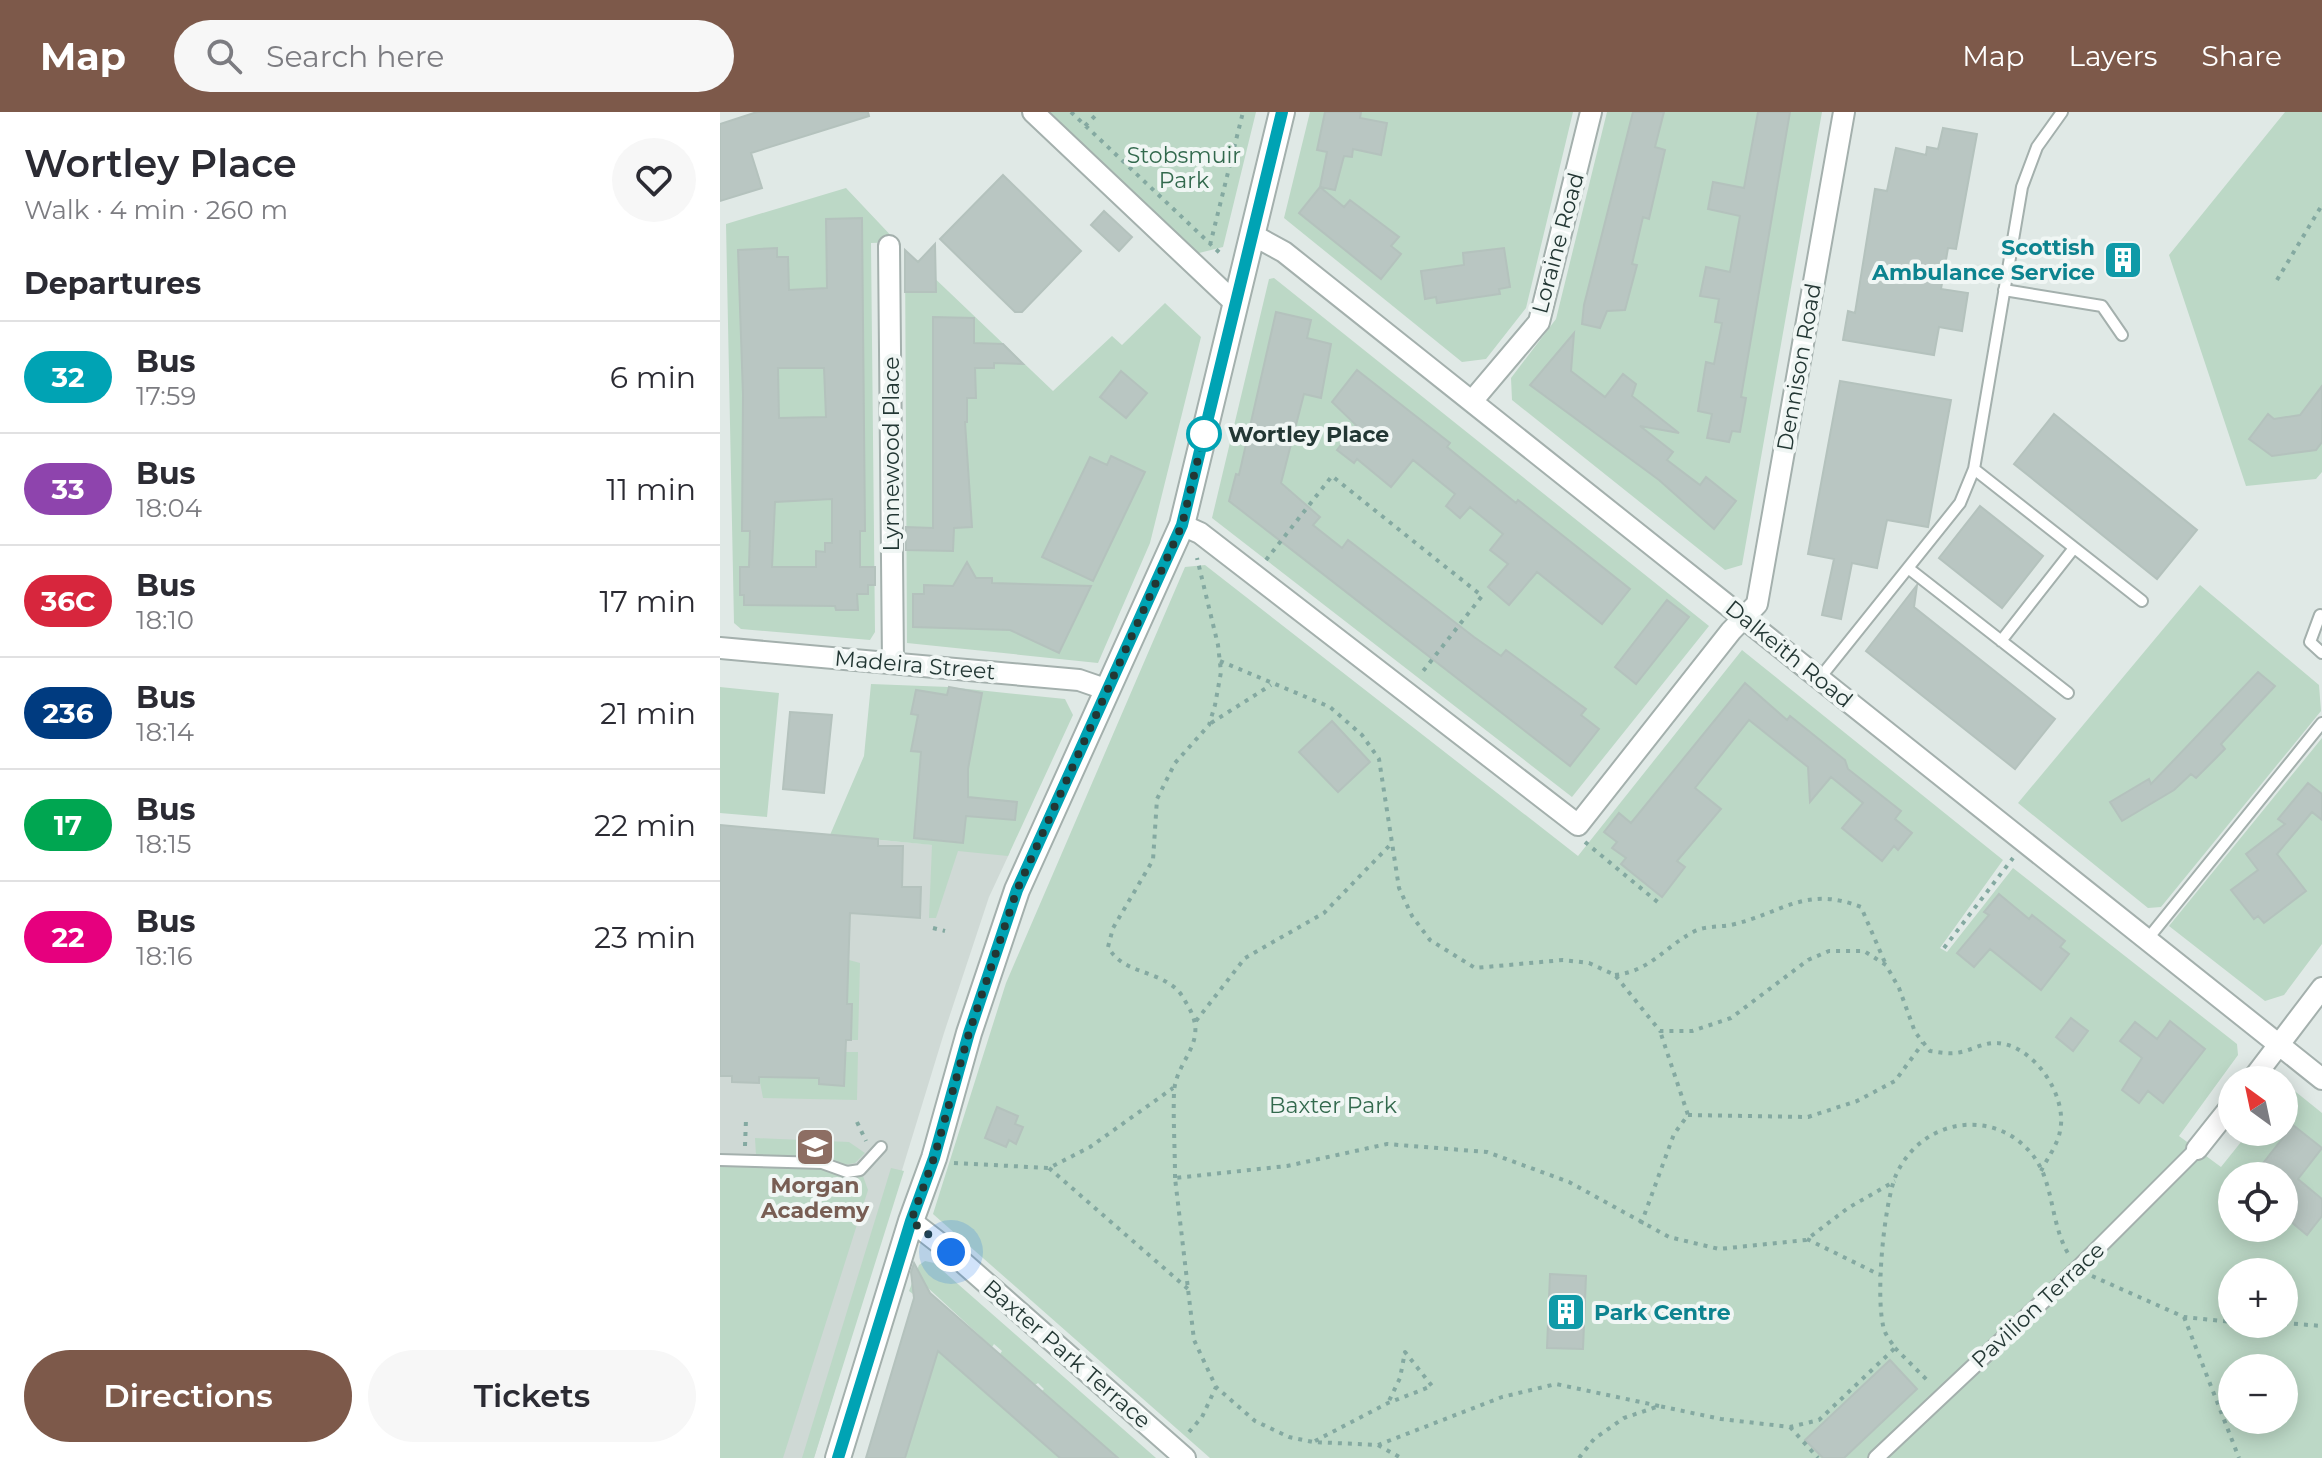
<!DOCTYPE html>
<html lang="en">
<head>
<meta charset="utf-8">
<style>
	body { margin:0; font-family:Montserrat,sans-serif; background:#f7f7f7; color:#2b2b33; height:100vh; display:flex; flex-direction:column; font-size:30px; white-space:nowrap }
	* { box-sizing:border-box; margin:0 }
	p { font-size:26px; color:#7c7c81 }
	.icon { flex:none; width:44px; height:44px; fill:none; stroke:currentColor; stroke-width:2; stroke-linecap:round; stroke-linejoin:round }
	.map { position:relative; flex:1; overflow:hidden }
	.details { display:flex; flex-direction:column; background:#fff; width:720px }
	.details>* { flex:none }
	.badge { padding:0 16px; border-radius:26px; font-size:28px; line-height:52px }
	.needle { width:52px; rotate:327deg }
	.controls { position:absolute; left:1498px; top:954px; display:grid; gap:16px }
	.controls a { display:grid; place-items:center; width:80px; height:80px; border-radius:50%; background:#fff; box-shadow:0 4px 20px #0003; font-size:40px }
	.you { position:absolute; width:40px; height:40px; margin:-20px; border:6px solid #fff; border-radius:50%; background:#1a73e8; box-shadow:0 0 0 12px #1a73e833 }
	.map>.badge { position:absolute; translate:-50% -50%; box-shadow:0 0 0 4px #fff }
	h2 { padding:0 24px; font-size:30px; line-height:72px }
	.round { display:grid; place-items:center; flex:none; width:84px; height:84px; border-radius:42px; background:#f7f7f7 }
	.head { display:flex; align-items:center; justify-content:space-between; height:136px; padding:0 24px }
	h1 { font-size:38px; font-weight:600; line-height:60px }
	.button { display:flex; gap:16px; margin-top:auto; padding:16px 24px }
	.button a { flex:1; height:92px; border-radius:48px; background:#7d594a; color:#fff; font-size:32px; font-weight:600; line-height:92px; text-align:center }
	.button a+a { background:#f7f7f7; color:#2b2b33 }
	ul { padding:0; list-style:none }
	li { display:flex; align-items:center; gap:24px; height:112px; padding:0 24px; border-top:2px solid #e1e1e2 }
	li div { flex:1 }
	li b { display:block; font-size:30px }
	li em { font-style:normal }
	li .badge { min-width:88px; font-weight:700; text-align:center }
	header { display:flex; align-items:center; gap:48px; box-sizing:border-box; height:112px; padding:0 40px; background:#7d594a; color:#fff }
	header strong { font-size:38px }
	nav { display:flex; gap:44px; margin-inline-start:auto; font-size:28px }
	.search { width:560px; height:72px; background:#f7f7f7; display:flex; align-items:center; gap:20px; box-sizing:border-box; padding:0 28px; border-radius:44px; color:#7c7c81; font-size:30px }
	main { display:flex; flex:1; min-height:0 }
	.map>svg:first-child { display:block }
	.built { fill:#cfd9d5 }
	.green { fill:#bcd8c6; fill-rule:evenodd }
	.building { fill:#b9c6c2; stroke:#b4c2bd; stroke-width:2; fill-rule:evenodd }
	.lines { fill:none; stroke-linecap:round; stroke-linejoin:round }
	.service-casing { stroke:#a4b0ad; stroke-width:14 }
	.pedestrian-casing { stroke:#a4b0ad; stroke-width:18 }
	.minor-casing { stroke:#a4b0ad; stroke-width:24 }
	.tertiary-casing { stroke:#a4b0ad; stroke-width:28 }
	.path { stroke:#84a9a1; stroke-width:4; stroke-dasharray:4 6; stroke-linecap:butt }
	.service { stroke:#fff; stroke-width:10 }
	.pedestrian { stroke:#fff; stroke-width:14 }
	.minor { stroke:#fff; stroke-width:20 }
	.tertiary { stroke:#fff; stroke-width:24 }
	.line-casing { stroke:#fff; stroke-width:18 }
	.line { stroke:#00a3b4; stroke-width:12 }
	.walk { stroke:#233734; stroke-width:8; stroke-dasharray:0 14.4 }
	.stop-dot { fill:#fff; stroke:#00a3b4; stroke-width:4 }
	.labels { text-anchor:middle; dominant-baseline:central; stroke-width:8; stroke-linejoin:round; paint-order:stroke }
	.park-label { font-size:22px; fill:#32694d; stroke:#f0f6f4 }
	.street-label { font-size:22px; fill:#233734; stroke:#f0f6f4 }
	.culture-label { font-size:22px; font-weight:bold; fill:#0d838f; stroke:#f0f6f4; text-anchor:end }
	.stop-label { font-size:22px; font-weight:bold; fill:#233734; stroke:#f0f6f4; text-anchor:start }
	.education-label { font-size:22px; font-weight:bold; fill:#785e54; stroke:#f0f6f4 }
</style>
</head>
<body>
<header>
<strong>Map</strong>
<div class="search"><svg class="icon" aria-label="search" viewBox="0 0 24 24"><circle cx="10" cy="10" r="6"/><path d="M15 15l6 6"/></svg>Search here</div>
<nav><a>Map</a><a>Layers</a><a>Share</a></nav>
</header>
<main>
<section class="details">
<div class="head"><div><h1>Wortley Place</h1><p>Walk · 4 min · 260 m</p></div><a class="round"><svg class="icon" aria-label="heart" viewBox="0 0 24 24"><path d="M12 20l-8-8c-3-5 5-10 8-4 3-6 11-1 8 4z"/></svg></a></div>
<h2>Departures</h2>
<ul>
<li><span class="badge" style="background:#00a3b4;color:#fff">32</span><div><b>Bus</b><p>17:59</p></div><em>6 min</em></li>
<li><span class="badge" style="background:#8e44ad;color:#fff">33</span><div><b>Bus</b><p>18:04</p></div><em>11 min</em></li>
<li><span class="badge" style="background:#d7263d;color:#fff">36C</span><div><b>Bus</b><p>18:10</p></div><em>17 min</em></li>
<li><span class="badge" style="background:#003b80;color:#fff">236</span><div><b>Bus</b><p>18:14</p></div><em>21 min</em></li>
<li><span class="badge" style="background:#00a651;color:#fff">17</span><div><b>Bus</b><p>18:15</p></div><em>22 min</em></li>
<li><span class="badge" style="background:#e6007e;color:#fff">22</span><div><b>Bus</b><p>18:16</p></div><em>23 min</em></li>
</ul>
<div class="button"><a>Directions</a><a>Tickets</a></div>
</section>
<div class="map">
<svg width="1602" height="1346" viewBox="0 0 1602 1346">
	<rect width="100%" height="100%" fill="#e0e9e6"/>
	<!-- built -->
	<path class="built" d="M0,713L290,740L269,785L224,921L94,1346H0Z"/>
	<!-- green -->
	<path class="green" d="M325,0H536L503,135L475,142Z
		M590,0H853L806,196L766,247L742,250L564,106Z
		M887,0H1102L1022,453L1005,458L792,288L791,266L836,207Z
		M1565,0H1602V360L1596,367L1526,374L1449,143Z
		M126,76L177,130L151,131L155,520L150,528L21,517L14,511L6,112Z
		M185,138L333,279L392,224L402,233L445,191L481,225L430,431L378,551L187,531Z
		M554,166L989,514L852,685L492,406L549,167Z
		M485,453L858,744L1022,538L1283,748L1220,836L1227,840L1293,756L1517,932L1518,943L1459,1024L1501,1055L1529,1020H1564L1566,972L1602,1001V1346H490L213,1102L286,871L465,455ZM1512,1064H1564V1116H1512ZM1512,1160H1564V1212H1512ZM1512,1256H1564V1308H1512Z
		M1480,473L1599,573L1601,599L1441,795L1428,796L1298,691Z
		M151,572L229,575L345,587L353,603L288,744L238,739L216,806H209L212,733L110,723L144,644Z
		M0,575L59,581L47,705L0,701Z
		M1602,626V832L1564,883L1545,889L1449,814Z
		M129,848L140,851L138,928H131L132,892H127Z
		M125,940H138L137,988L43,986L39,965L99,966L100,972L124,973Z
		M35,1026L129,1030L145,1041L135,1051L124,1053L103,1045L36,1043Z
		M0,1054L99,1056L125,1066L143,1064L148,1078L63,1346H0Z
		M171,1056L184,1059L94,1346H82Z
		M205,1149L214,1151L436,1346H398L322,1279L324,1277L318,1271L315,1273L280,1242L282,1239L274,1232L272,1235L207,1175L196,1176L193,1182L189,1179L199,1153Z
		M218,1238L340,1346H185Z"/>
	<!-- building -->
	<path class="building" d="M37,0H148L149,4L31,41L42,76L0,89V12Z
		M605,0H641L640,6L667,11L661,43L633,37L632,45L624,44L615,78L600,75L607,40L597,38Z
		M913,0H944L935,35L945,38L929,107L923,105L912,152L917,153L905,198L887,199L880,216L862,212L864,193Z
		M1038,0H1070L1021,285L1026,286L1020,320L1012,319L1009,330L987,326L992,302L978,299L986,250L994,252L1002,211L995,210L999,187L980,184L986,155L1010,160L1020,104L988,97L993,70L1024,76Z
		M1223,16L1257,22L1236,137L1228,136L1221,177L1248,181L1242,219L1219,215L1214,243L1123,228L1128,199L1135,201L1155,77L1167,79L1176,36L1206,43L1207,35L1218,37Z
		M283,63L361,139L302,200H295L220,127Z
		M600,75L624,95L630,88L679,125L671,134L681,142L661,167L579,101Z
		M384,99L412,125L399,139L371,113Z
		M142,106L145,419H140V455H155V473H148V482H137L138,498H116L115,494L24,493V483H20V455H29L30,419H22L23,283L18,138L57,136V145H68L69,178L107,176L106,107ZM58,256H104L106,305L59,306ZM112,387V431H105V440L96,439V455H52L55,390Z
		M215,132L216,180H185V138L198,150Z
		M784,136L790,175L779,177L780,182L717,191L716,185L705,187L701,159L744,153L743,141Z
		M556,200L591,208L587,226L611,232L601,286L584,282L561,371L600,405L593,413L622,436L628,428L754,525L781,544L786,538L866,597L861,603L879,617L850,654L509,389L516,362L519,363Z
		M213,205L254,206V231L283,232L303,252L274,251V256H255L256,286H247V310H245L252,415L234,416L233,439L186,438V415L213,416Z
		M854,221L851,259L885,285L903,262L916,272L912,284L959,321L920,314L953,340L947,348L980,373L986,365L1016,389L994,417L939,368L810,273Z
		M637,258L730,331L727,335L796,391L798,388L910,477L882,512L817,460L789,493L768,475L788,452L770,438L783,422L750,395L740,406L726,394L735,382L693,348L671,375L637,347L634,351L617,338L636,313L612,290Z
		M401,259L427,281L406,306L380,285Z
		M1120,269L1231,288L1208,415L1167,408L1157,456L1132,451L1121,507L1102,503L1114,447L1088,442Z
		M1602,274V330L1596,338L1552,344L1529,327L1548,302L1554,307L1580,303Z
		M1334,302L1477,418L1437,467L1294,352Z
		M391,344L425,360L373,469L322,445L370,345L387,353Z
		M1260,394L1323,444L1282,496L1219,446Z
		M247,450L256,466H272V471L371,474L339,541L290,518L193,515V482H204V473L233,474Z
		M1197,473L1194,495L1335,607L1295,657L1146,539Z
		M947,488L969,505L916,572L895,555Z
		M1538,560L1555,574L1501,632L1505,637L1476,666L1471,662L1454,678L1402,709L1390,690L1429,667L1431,672Z
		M1025,571L1067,608L1070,604L1125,648L1128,657L1181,699L1175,707L1192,721L1178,738L1174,734L1162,749L1122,716L1143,691L1111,665L1090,690L1088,655L1029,608L975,676L1001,697L957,749L965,755L942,785L901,752L906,746L892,736L897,730L884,720L899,701L911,711Z
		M229,575L262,581L248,657V685L297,690L295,708L246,704L243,731L194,726L201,640L191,639L198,603L191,602L196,578L227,583Z
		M70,600L112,603L104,681L63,677Z
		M612,609L650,650L618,680L579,640Z
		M1588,671L1602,682V708L1592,700L1557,742L1586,779L1544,811L1538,804L1534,807L1511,778L1538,758L1526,742L1565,712L1558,707Z
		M0,713L158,727V734H183L182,775H201L200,806L130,801L127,892H132L131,928H126L124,974L99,972V966L39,965V971L12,970V964H0Z
		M1279,782L1309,807L1312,803L1345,829L1340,835L1349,842L1321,878L1270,837L1254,855L1237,841L1269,803L1264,800Z
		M1351,906L1368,919L1353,939L1336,925Z
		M1450,909L1485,937L1443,991L1428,979L1419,991L1402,978L1422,946L1400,929L1415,910L1437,927Z
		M277,995L298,1004L295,1012L303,1015L296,1032L289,1028L286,1035L265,1026Z
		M1573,1013L1602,1036L1578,1067L1602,1087V1104L1587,1123L1564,1104V1064H1533Z
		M194,1151L210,1181L398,1346H340L218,1239L185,1346H146L194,1186L191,1160Z
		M830,1162L866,1164L863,1237L827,1236Z
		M1170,1248L1197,1277L1124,1346H1103L1085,1328Z"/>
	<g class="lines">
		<!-- service casing -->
		<g class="service-casing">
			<path id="service" d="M1284,178L1382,194L1402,223
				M1254,357L1422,489
				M1188,456L1348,581
				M1600,503L1590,530L1602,541
				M1281,529L1354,436
				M1099,567L1240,391L1254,357L1302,75L1317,35L1342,0
				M1426,829L1602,611
				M0,1048L102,1051L127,1060L140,1058L161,1035"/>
		</g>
		<!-- pedestrian casing -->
		<g class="pedestrian-casing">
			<path id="pedestrian" d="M1156,1346L1358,1156L1477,1037"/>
		</g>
		<!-- minor casing -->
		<g class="minor-casing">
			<path id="minor" d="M313,0L515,191
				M533,123L564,140L1602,967
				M169,134L173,551
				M753,288L819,210L871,0
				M462,413L480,421L858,713L1011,519L1037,492L1124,0
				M0,536L359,568L388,578
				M1532,968L1602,876
				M1477,1037L1512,993
				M191,1109L231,1140L465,1346"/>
		</g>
		<!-- tertiary casing -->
		<g class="tertiary-casing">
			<path id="tertiary" d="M118,1346L191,1109L214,1046L249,921L297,778L462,413L562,0"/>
		</g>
		<!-- path -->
		<path class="path" d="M351,0L503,144
			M365,14L379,0
			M490,133L523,0
			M1557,168L1602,93
			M546,448L612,364L762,484L700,563
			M500,549L610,595L642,623L659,647L679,776L692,804L710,828L755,856L843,848L869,851L895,863L940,919H972L1011,906L1088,848L1109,839H1144L1166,853L1179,876L1195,920L1210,939C1218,940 1227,942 1235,941C1249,940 1263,930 1277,931C1314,933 1348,984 1340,1019C1338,1032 1327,1047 1321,1059
			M491,611L551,573
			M865,730L940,792
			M213,816L225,819
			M1224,836L1293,746
			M895,863C931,859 944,835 975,819C985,814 999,815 1011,813C1063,801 1085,773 1141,795L1166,853
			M476,909L525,846L604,801L670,733
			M968,1003L1088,1005L1137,989L1175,969L1203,931
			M137,1010L146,1029
			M25,1034L26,1007
			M234,1051L329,1056L370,1035L453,976
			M329,1056L468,1177
			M455,1066C455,1037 453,1008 454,980C456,947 490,931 468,894C464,887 460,879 454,875C431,857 403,861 388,835L393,816L433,748L437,687L455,651L489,613L495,593L501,560L498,533L477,446
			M921,1112L954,1022L968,1003L940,919
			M1087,1127L1160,1163
			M1372,1164L1464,1205L1512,1210
			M1464,1205L1519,1346
			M1564,1211L1602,1214
			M1175,1236L1210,1271
			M939,1294L836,1272L782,1285L658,1333L593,1330L569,1325L535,1309L496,1275L474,1228L455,1066L567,1054L667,1032L767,1040L849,1070L949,1125L999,1137L1086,1128L1128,1096L1175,1069
			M1070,1315L1098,1346
			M469,1320L482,1305L496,1275
			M595,1329L668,1291L712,1274L685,1240L680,1266L668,1291
			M658,1333L681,1346
			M859,1346L874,1327L904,1306L939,1294L1001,1307L1070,1315L1099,1308L1175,1236C1172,1231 1167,1225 1165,1220C1154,1192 1164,1091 1176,1063C1201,1007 1272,995 1311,1041C1335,1069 1329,1110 1349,1143"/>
		<!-- service -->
		<use href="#service" class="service"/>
		<!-- pedestrian -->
		<use href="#pedestrian" class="pedestrian"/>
		<!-- minor -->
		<use href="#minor" class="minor"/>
		<!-- tertiary -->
		<use href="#tertiary" class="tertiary"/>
	</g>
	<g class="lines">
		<!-- line casing -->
		<g class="line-casing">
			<path id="line" d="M118,1346L191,1109L214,1046L249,921L297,778L462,413L562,0"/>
		</g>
		<!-- line -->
		<use href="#line" class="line"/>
		<!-- walk -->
		<path class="walk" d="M231,1140L191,1109L214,1046L249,921L297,778L462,413L484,322"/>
	</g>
	<!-- icons -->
	<defs>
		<g id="building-square" transform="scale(2)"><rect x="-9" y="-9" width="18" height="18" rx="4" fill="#0f9aa8" stroke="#f0f6f4"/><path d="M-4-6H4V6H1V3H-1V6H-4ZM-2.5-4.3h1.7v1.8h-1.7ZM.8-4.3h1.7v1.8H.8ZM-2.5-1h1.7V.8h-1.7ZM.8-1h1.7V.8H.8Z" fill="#fff"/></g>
		<g id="school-square" transform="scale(2)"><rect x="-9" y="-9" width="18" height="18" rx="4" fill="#8d6e63" stroke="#f0f6f4"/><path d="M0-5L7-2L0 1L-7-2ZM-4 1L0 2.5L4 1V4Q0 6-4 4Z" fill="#fff"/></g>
	</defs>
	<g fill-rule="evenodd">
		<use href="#building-square" x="1403" y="148"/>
		<use href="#school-square" x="95" y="1035"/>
		<use href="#building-square" x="846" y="1200"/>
	</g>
	<!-- markers -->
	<circle class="stop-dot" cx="484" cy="322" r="16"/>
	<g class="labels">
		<!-- park labels -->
		<g class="park-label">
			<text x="464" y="43">Stobsmuir<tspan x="464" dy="25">Park</tspan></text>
			<text x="613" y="993">Baxter Park</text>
		</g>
		<!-- street labels -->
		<g class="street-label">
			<text transform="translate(838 131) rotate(-75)">Loraine Road</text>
			<text transform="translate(1079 255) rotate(-80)">Dennison Road</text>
			<text transform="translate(171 342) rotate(-90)">Lynnewood Place</text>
			<text transform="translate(1069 542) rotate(39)">Dalkeith Road</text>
			<text transform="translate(195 553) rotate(5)">Madeira Street</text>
			<text transform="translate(1318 1193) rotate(-43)">Pavilion Terrace</text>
			<text transform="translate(347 1242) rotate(41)">Baxter Park Terrace</text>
		</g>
		<!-- culture labels -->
		<g class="culture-label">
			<text x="1375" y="135">Scottish<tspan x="1375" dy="25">Ambulance Service</tspan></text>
			<text x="874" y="1200" text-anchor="start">Park Centre</text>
		</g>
		<!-- stop labels -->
		<g class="stop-label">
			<text x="508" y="322">Wortley Place</text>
		</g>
		<!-- education labels -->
		<g class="education-label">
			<text x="95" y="1073">Morgan<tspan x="95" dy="25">Academy</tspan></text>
		</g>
	</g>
</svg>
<div class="controls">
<a><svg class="needle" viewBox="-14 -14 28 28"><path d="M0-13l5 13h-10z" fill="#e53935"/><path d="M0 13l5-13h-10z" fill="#7c7c81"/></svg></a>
<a><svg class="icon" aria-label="locate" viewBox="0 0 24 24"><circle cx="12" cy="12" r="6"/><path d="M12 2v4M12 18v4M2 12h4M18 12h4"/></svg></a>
<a>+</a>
<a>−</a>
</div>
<div class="you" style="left:231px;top:1140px"></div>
</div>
</main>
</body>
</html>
